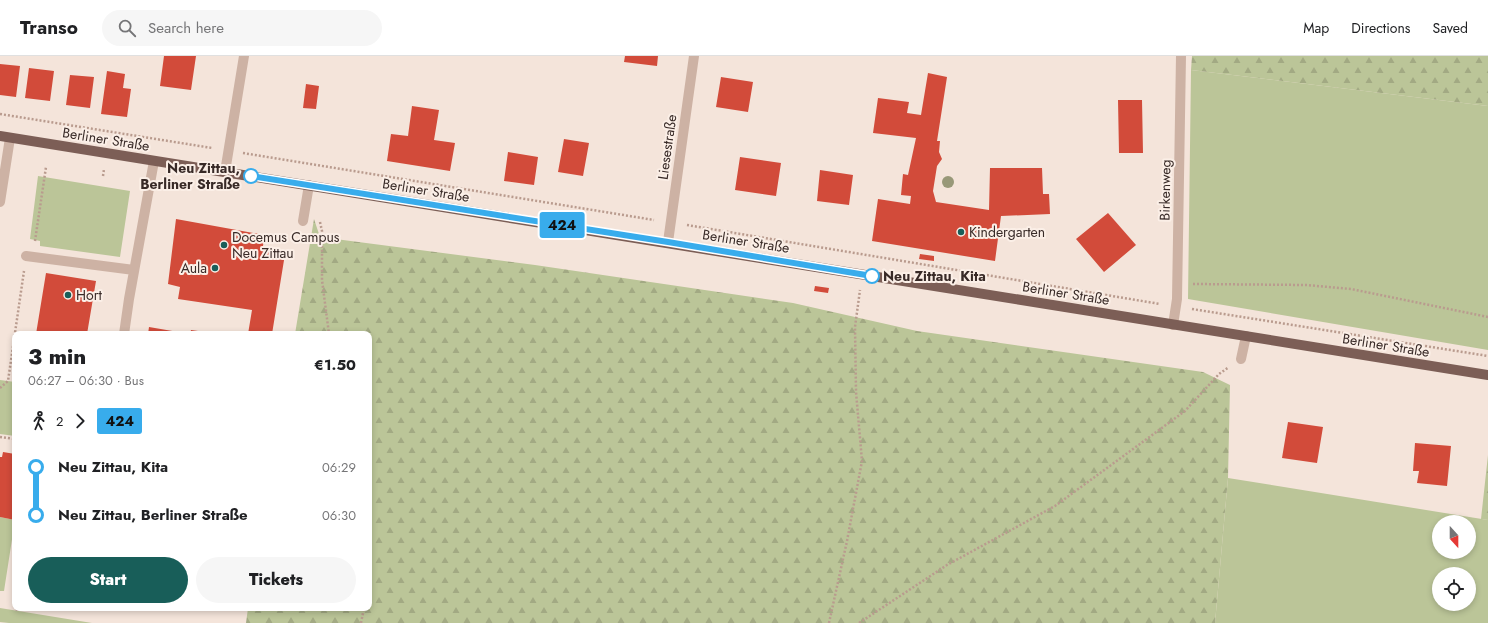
<!DOCTYPE html>
<html lang="en">
<head>
<meta charset="utf-8">
<style>
	body { margin:0; font-family:Jost,sans-serif; background:#f6f6f6; color:#202124; height:100vh; display:flex; flex-direction:column; font-size:15px; white-space:nowrap }
	* { box-sizing:border-box; margin:0 }
	p { font-size:13px; color:#757577 }
	.icon { flex:none; width:22px; height:22px; fill:none; stroke:currentColor; stroke-width:2; stroke-linecap:round; stroke-linejoin:round }
	.map { position:relative; flex:1; overflow:hidden }
	.drawer { position:absolute; left:12px; top:275px; width:360px; height:280px; display:flex; flex-direction:column; background:#fff; border-radius:8px; box-shadow:0 2px 6px #0003 }
	.drawer>* { flex:none }
	.badge { padding:0 8px; border-radius:3px; font-size:14px; line-height:26px }
	.needle { width:26px; rotate:159deg }
	.controls { position:absolute; left:1432px; top:459px; display:grid; gap:8px }
	.controls a { display:grid; place-items:center; width:44px; height:44px; border-radius:50%; background:#fff; box-shadow:0 2px 6px #0003; font-size:20px }
	.map>.badge { position:absolute; translate:-50% -50%; box-shadow:0 0 0 2px #fff }
	.legs { display:flex; align-items:center; gap:6px; height:44px; padding:0 16px; font-size:13px }
	.legs p { margin-inline-start:auto }
	.headline { display:flex; align-items:center; justify-content:space-between; height:68px; padding:0 16px }
	h1 { font-size:22px; font-weight:800; line-height:30px }
	.button { display:flex; gap:8px; margin-top:auto; padding:8px 16px }
	.button a { flex:1; height:46px; border-radius:24px; background:#185e59; color:#fff; font-size:16px; font-weight:800; line-height:46px; text-align:center }
	.button a+a { background:#f6f6f6; color:#202124 }
	ul { padding:0 16px; list-style:none }
	li { display:flex; align-items:center; gap:14px; height:48px; font-size:15px }
	li i { display:grid; place-items:center; width:6px; height:100%; margin:0 5px; background:currentColor }
	li i::after { content:''; width:10px; height:10px; margin:-5px; border:3px solid; border-radius:50%; background:#fff }
	li p { margin-inline-start:auto }
	li:first-child i { background:linear-gradient(#0000 50%,currentColor 0) }
	li:last-child i { background:linear-gradient(currentColor 50%,#0000 0) }
	header { display:flex; align-items:center; gap:24px; box-sizing:border-box; height:56px; padding:0 20px; background:#fff; border-bottom:1px solid #e0e0e0 }
	header strong { font-size:19px }
	nav { display:flex; gap:22px; margin-inline-start:auto; font-size:14px }
	.search { width:280px; height:36px; background:#f6f6f6; display:flex; align-items:center; gap:10px; box-sizing:border-box; padding:0 14px; border-radius:22px; color:#757577; font-size:15px }
	.map>svg:first-child { display:block }
	.green { fill:#bbc598; fill-rule:evenodd }
	.forest { fill:url(#forest-firs) }
	.building { fill:#d24b3a }
	.lines { fill:none; stroke-linecap:round; stroke-linejoin:round }
	.path { stroke:#b99b8e; stroke-width:2.5; stroke-dasharray:2 2; stroke-linecap:butt }
	.minor { stroke:#cdb2a4; stroke-width:10 }
	.major { stroke:#7c5e56; stroke-width:10 }
	.tree { fill:#989878 }
	.line-1-casing { stroke:#fff; stroke-width:9 }
	.line-1 { stroke:#38acec; stroke-width:6 }
	.stop-1-dot { fill:#fff; stroke:#38acec; stroke-width:2 }
	.poi-dot { fill:#185e59; stroke:#fbefe7; stroke-width:1.5 }
	.labels { text-anchor:middle; dominant-baseline:central; stroke-width:4; stroke-linejoin:round; paint-order:stroke }
	.street-label { font-size:14px; fill:#382a27; stroke:#fbefe7 }
	.stop-label { font-size:14px; font-weight:bold; fill:#382a27; stroke:#fbefe7; text-anchor:end }
	.poi-label { font-size:14px; fill:#382a27; stroke:#fbefe7; text-anchor:start }
</style>
</head>
<body>
<header>
<strong>Transo</strong>
<div class="search"><svg class="icon" aria-label="search" viewBox="0 0 24 24"><circle cx="10" cy="10" r="6"/><path d="M15 15l6 6"/></svg>Search here</div>
<nav><a>Map</a><a>Directions</a><a>Saved</a></nav>
</header>
<div class="map">
<svg width="1488" height="567" viewBox="0 0 1488 567">
	<defs>
		<pattern id="forest-firs" width="22" height="20" patternUnits="userSpaceOnUse"><rect width="22" height="20" fill="#bbc598"/><path d="M5 1l3.5 6h-7zM16 11l3.5 6h-7z" fill="#a2a983"/></pattern>
	</defs>
	<rect width="100%" height="100%" fill="#f4e4da"/>
	<!-- green -->
	<path class="green" d="M1191,14L1488,50V294L1188,243Z
		M38,120L130,135L120,201L40,190V185L30,183Z
		M0,324L15,326V380L0,378Z
		M1228,422L1488,464V567H1215ZM1439,466H1469V496H1439ZM1439,518H1469V548H1439Z
		M0,461L15,464L4,535H0Z
		M0,552L92,567H9L0,566Z"/>
	<!-- forest -->
	<path class="forest" d="M1192,0H1488V50L1191,14Z
		M314,163L320,181L535,209L793,247L917,275L1203,316L1230,329L1228,422L1215,567H246L248,552H369V278H295Z
		M1488,399V464L1481,463Z"/>
	<!-- building -->
	<path class="building" d="M164,0H196L191,34L160,30Z
		M625,0H658L657,10L624,6Z
		M0,8L20,10L16,41L0,39Z
		M29,12L54,15L50,45L25,42Z
		M107,15L125,18L123,32L131,33L127,61L101,58Z
		M928,17L947,21L937,85H940L939,96L942,103L937,110L933,135L936,146L989,154L990,112H1042L1043,138H1049L1050,158L1001,160L995,205L872,185L878,143L910,148L911,140L901,139L903,118L908,119L916,82L873,77L878,42L909,46L907,57L921,59Z
		M70,19L94,21L90,52L66,49Z
		M721,21L753,26L748,56L716,51Z
		M306,28L319,30L316,53L303,52Z
		M1118,44H1142L1143,97H1119Z
		M412,50L439,54L434,84L455,87L450,115L387,105L391,78L408,80Z
		M564,83L589,87L583,120L558,116Z
		M508,96L538,101L534,129L504,125Z
		M740,101L781,107L776,140L735,134Z
		M820,114L853,119L849,149L817,145Z
		M1108,157L1136,189L1104,216L1076,183Z
		M176,163L265,179L262,195L285,198L272,278H248L252,254L178,243L180,231L168,228Z
		M920,198L934,200V205L919,203Z
		M46,217L96,225L87,278H36Z
		M815,230L829,232L828,237L814,235Z
		M149,271L184,277V278H148Z
		M191,274L212,277V278H190Z
		M1288,366L1323,371L1317,407L1282,402Z
		M1415,387L1451,390L1447,430L1417,427L1419,415H1413Z
		M3,396L15,398V464L0,461V401H2Z"/>
	<g class="lines">
		<!-- path -->
		<path class="path" d="M0,58L212,92
			M243,97L654,164
			M103,120L104,113
			M320,166L322,175V224L329,278
			M687,169L1160,248
			M35,185L46,111
			M1193,228L1306,229L1351,233L1488,261
			M1192,253L1488,300
			M0,332L8,325L24,215
			M0,381L15,383
			M17,555V552
			M361,567L364,552
			M829,567L847,485L862,405L856,336L855,271L860,234
			M859,567L947,509L1055,450L1185,355L1219,318L1229,311"/>
		<!-- minor -->
		<path class="minor" d="M225,116L244,0
			M0,146L10,82
			M303,165L309,129
			M668,186L694,0
			M26,200L134,214
			M1173,269L1177,243L1181,0
			M124,278L129,243L154,105
			M1241,303L1246,280"/>
		<!-- major -->
		<path class="major" d="M0,80L1488,319"/>
	</g>
	<!-- trees -->
	<circle class="tree" cx="948" cy="126" r="6"/>
	<g class="lines">
		<!-- line-1 casing -->
		<g class="line-1-casing">
			<path id="line-1" d="M251,120L668,186L872,220"/>
		</g>
		<!-- line-1 -->
		<use href="#line-1" class="line-1"/>
	</g>
	<!-- markers -->
	<g class="stop-1-dot">
		<circle cx="251" cy="120" r="7"/>
		<circle cx="872" cy="220" r="7"/>
	</g>
	<g class="poi-dot">
		<circle cx="961" cy="176" r="4"/>
		<circle cx="224" cy="189" r="4"/>
		<circle cx="215" cy="212" r="4"/>
		<circle cx="68" cy="239" r="4"/>
	</g>
	<g class="labels">
		<!-- street labels -->
		<g class="street-label">
			<text transform="translate(106 83) rotate(9)">Berliner Straße</text>
			<text transform="translate(667 91) rotate(-82)">Liesestraße</text>
			<text transform="translate(426 134) rotate(9)">Berliner Straße</text>
			<text transform="translate(1165 134) rotate(-89)">Birkenweg</text>
			<text transform="translate(746 185) rotate(9)">Berliner Straße</text>
			<text transform="translate(1066 237) rotate(9)">Berliner Straße</text>
			<text transform="translate(1386 289) rotate(9)">Berliner Straße</text>
		</g>
		<!-- stop labels -->
		<g class="stop-label">
			<text x="240" y="112">Neu Zittau,<tspan x="240" dy="16">Berliner Straße</tspan></text>
			<text x="883" y="220" text-anchor="start">Neu Zittau, Kita</text>
		</g>
		<!-- poi labels -->
		<g class="poi-label">
			<text x="969" y="176">Kindergarten</text>
			<text x="232" y="181">Docemus Campus<tspan x="232" dy="16">Neu Zittau</tspan></text>
			<text x="207" y="212" text-anchor="end">Aula</text>
			<text x="76" y="239">Hort</text>
		</g>
	</g>
</svg>
<div class="controls">
<a><svg class="needle" viewBox="-14 -14 28 28"><path d="M0-13l5 13h-10z" fill="#e53935"/><path d="M0 13l5-13h-10z" fill="#757577"/></svg></a>
<a><svg class="icon" aria-label="locate" viewBox="0 0 24 24"><circle cx="12" cy="12" r="6"/><path d="M12 2v4M12 18v4M2 12h4M18 12h4"/></svg></a>
</div>
<b class="badge" style="left:562px;top:169px;background:#38acec;color:#111">424</b>
<section class="drawer">
<div class="headline"><div><h1>3 min</h1><p>06:27 – 06:30 · Bus</p></div><b>€1.50</b></div>
<div class="legs"><svg class="icon" aria-label="walk" viewBox="0 0 24 24"><circle cx="13" cy="4" r="2"/><path d="M13 8l-2 6 4 7M11 14l-3 7M7 12l3-4h3l4 4"/></svg>2<svg class="icon" aria-label="forward" viewBox="0 0 24 24"><path d="M9 5l7 7-7 7"/></svg><b class="badge" style="background:#38acec;color:#111">424</b></div>
<ul>
<li><i style="color:#38acec"></i><b>Neu Zittau, Kita</b><p>06:29</p></li>
<li><i style="color:#38acec"></i><b>Neu Zittau, Berliner Straße</b><p>06:30</p></li>
</ul>
<div class="button"><a>Start</a><a>Tickets</a></div>
</section>
</div>
</body>
</html>
